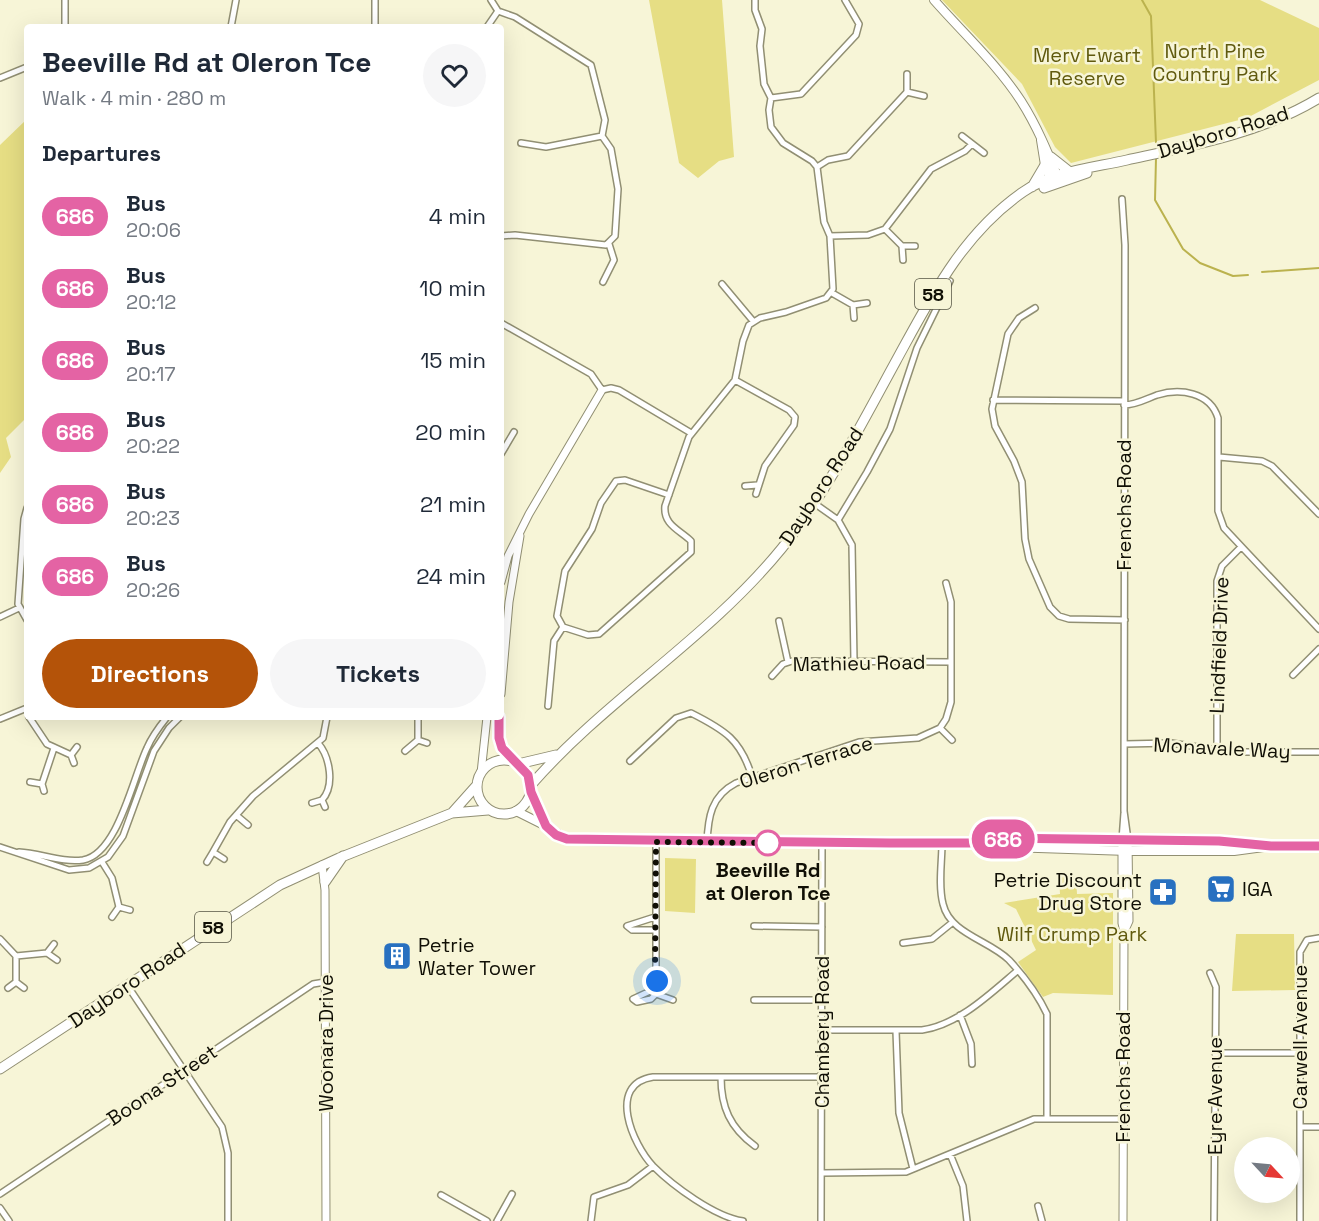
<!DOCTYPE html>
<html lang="en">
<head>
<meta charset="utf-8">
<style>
	body { margin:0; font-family:"Space Grotesk",sans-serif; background:#f6f6f7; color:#1f2937; height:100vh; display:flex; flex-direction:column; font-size:22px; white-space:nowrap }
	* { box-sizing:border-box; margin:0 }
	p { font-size:20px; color:#747a83 }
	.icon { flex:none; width:33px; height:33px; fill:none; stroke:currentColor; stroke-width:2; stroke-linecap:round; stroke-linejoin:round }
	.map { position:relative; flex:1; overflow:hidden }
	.sheet { position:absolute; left:24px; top:24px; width:480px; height:696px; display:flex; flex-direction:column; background:#fff; border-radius:6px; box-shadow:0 6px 24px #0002 }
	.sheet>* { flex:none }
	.badge { padding:0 12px; border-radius:20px; font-size:21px; line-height:39px }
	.needle { width:39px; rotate:116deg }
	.controls { position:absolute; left:1234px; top:1137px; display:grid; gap:12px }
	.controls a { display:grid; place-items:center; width:66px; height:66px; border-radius:50%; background:#fff; box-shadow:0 6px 24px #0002; font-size:30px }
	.you { position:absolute; width:30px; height:30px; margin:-15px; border:4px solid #fff; border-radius:50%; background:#1a73e8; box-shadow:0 0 0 9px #1a73e833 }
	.map>.badge { position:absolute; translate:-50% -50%; box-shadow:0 0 0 3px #fff }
	h2 { padding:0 18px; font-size:22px; line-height:54px }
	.round { display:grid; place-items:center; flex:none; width:63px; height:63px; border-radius:32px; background:#f6f6f7 }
	.headline { display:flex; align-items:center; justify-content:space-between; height:102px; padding:0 18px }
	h1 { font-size:28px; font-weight:600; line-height:45px }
	.action { display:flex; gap:12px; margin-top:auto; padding:12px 18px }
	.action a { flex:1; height:69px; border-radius:36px; background:#b45309; color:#fff; font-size:24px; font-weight:600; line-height:69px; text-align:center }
	.action a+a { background:#f6f6f7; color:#1f2937 }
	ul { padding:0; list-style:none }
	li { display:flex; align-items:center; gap:18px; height:72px; padding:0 18px }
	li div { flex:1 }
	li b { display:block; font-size:22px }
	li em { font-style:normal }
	li .badge { min-width:66px; font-weight:700; text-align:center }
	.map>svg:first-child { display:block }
	.green { fill:#e6de84 }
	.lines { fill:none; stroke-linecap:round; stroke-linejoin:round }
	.stream { stroke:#bbb24e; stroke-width:2 }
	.minor-casing { stroke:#918f73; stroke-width:8 }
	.tertiary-casing { stroke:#918f73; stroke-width:9 }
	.secondary-casing { stroke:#918f73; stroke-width:10 }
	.primary-casing { stroke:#918f73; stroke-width:11 }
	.minor { stroke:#fff; stroke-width:5 }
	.tertiary { stroke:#fff; stroke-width:7 }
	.secondary { stroke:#fff; stroke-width:8 }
	.primary { stroke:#fff; stroke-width:9 }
	.line-casing { stroke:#fff; stroke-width:14 }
	.line { stroke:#e463a4; stroke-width:9 }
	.walk { stroke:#100f05; stroke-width:6; stroke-dasharray:0 10.8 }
	.stop-dot { fill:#fff; stroke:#e463a4; stroke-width:3 }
	.labels { text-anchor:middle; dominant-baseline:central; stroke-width:5; stroke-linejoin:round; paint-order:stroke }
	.shield { fill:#f7f5d7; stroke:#555444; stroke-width:1.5 }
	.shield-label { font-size:18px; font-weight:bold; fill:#100f05 }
	.park-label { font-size:20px; fill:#605a0e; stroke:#f7f5d7 }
	.street-label { font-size:20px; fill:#100f05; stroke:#f7f5d7 }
	.stop-label { font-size:20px; font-weight:bold; fill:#100f05; stroke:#f7f5d7 }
	.poi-label { font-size:20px; fill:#100f05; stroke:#f7f5d7; text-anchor:start }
</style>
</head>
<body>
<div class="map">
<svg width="1319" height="1221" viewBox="0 0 1319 1221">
	<rect width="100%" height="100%" fill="#f7f5d7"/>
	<!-- green -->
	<path class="green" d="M649,0H722L734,157L719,161L698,178L679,163Z
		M942,0H1260L1319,28V80L1247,118L1071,163L1055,147L1022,84Z
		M27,119V210L24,227L27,273V417L6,438L11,457L0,473V145Z
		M665,858L696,859L695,913L665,911Z
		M1059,875L1076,877L1077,894L1113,893V995L1053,993L1043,997L1018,962L1036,950L1016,909L1004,903L1060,894Z
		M1236,934H1294L1295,990L1232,991Z"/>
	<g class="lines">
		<!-- stream -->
		<path class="stream" d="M1142,0L1151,16L1156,143
			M1156,158L1155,200L1183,249L1200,263L1233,276L1248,275
			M1262,272L1319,268"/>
		<!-- minor casing -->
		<g class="minor-casing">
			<path id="minor" d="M65,0V27
				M375,0V27
				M491,0L498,11L515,17L591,65L605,120L602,136L611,149L618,189L615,236L606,245L515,235L501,236
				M231,27L236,0
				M487,27L498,11
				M907,74V92L924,96
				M0,78L27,67
				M771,98L801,94L856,35L859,24L845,0
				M962,136L984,153
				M521,143L546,147L602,136
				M817,167L828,160L848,156L907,92
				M1122,199L1125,245L1124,811L1128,840
				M885,229L902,246
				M830,236L868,235L885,229L931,169L965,151L972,144
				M903,260L902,246H915
				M603,282L614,260L609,244
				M722,284L753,321
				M832,293L853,305
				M1035,308L1019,318L1008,334L992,409L995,426L1014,461L1022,482L1025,539L1029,559L1050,607L1059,616L1069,619L1125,620
				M854,318L853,305L867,303
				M501,323L591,374L602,390L611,388L619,390L691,433
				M735,380L789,410L795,417L794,425L765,466L756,494
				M993,400L1124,401
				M1124,405C1136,405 1146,399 1157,395C1180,388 1210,392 1218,418V511L1224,528L1319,629
				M501,454L514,432
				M1219,457L1262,461L1272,466L1319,514
				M745,486L757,485
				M669,495L625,480L616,481L601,503L592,529L565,571L557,616L563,627L588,635L599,634L691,552V541C680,530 663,525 665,506L689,437L735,380L743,341L749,325L760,318L786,312L826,298L833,289L830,236L824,222L817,167L812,161L783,143L771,127L769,110L771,98L764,84L760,46L762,29L755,10V0
				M814,503L838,520L852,545L854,661
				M27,508L24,519L18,604L27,620
				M838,520L867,472L890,429L917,348L950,281
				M0,617L19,608
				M779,621L788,662
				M1293,675L1319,649
				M772,676L783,664L792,661L951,662
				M548,706L554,641L563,627
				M29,717L47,744L71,755
				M0,719L27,708
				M940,728L952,740
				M418,740V717
				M318,743C330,757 335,786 322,800
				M1125,744L1171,743L1231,752H1319
				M1217,750V581L1222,566L1240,548
				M405,751L418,740L427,743
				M630,761L676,718L691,713C725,730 741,740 752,777
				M74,763L71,755L77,747
				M30,782L42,784L44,791
				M42,784L54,748
				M312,803L322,800L325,807
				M236,815L248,825
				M1122,840L1124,813
				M656,842V994
				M707,843C708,817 711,796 736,783L859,742L918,738L940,728L946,719L951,702V602L946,583
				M942,843C942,862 938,885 943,904C950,934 989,940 1009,960C1023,975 1038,995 1047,1014V1118
				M0,847L69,870L89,868L108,857L123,836L154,751L169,728L180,717
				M19,852C40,853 62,863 83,860C118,854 133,777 147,748C152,736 159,727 167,717
				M213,852L230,822L253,796L323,738L327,717
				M102,862L112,878L119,907
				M207,862L213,852L224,859
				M112,917L119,907L130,910
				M754,926L822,927
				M655,930H632L627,926L655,917
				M0,939L16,956V982
				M903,943L932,939L953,922
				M54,944L47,953L57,960
				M16,956L47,953
				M1210,973L1216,987L1214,1221
				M655,976L648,992L633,999L637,1002L651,999L656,994
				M127,985L222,1127L228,1153V1221
				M8,988L16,982L24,988
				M656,994L673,1000
				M754,1000H822
				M960,1015L971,1044L972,1064
				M823,1030H922C958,1025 990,994 1017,971
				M896,1031L899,1113L913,1169
				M1215,1053H1301
				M721,1077C721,1107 730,1128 755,1146
				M1301,1127H1319
				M950,1154L963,1186L967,1221
				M822,1173L906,1172L1034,1119H1123
				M0,1194L313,984L325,982
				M441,1195L487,1221
				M1038,1206L1042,1221
				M0,1208L9,1221
				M497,1221L512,1194
				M591,1221L594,1197L628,1185L653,1166
				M743,1221C715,1217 673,1186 653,1166C633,1145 606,1084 653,1077H822
				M821,1221L822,843
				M1300,1221V952L1307,940L1319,938"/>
		</g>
		<!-- tertiary casing -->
		<g class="tertiary-casing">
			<path id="tertiary" d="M501,582L508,556L529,514L602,390
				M501,694L509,602L520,536
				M499,717V742L513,762
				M481,773L487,717
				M1122,840V923L1124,932L1123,1221
				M322,865L325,890L326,1221
				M1124,932L1129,921L1128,840"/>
		</g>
		<!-- secondary casing -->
		<g class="secondary-casing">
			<path id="secondary" d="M934,0C963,33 997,64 1021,101C1037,126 1048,153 1059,180
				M1041,140L1045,165L1051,182
				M531,792C541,819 549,838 581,841L986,843L1007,847L1128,851H1234L1271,846H1319
				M516,811L546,826
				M989,842L1006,839L1219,841L1264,845"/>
		</g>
		<!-- primary casing -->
		<g class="primary-casing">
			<path id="primary" d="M1051,157L1070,172
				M1032,187L1045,165
				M1044,188L1087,173
				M477 787a27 27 0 1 1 54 0a27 27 0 1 1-54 0Z
				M518,764L556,755
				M531,785C606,699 709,638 782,548C827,492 861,425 896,361C930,299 962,234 1023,192C1053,171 1092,168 1127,160C1191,146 1262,133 1319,98
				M452,813L477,785
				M325,882L343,856
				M0,1069L280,885L339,858L452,813L488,810"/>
		</g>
		<!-- minor -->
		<use href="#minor" class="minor"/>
		<!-- tertiary -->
		<use href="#tertiary" class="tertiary"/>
		<!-- secondary -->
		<use href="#secondary" class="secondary"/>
		<!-- primary -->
		<use href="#primary" class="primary"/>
	</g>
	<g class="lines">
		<!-- line casing -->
		<g class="line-casing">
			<path id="line" d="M499,717V738L502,748L528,775L531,792L546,826L556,835L567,839L890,843H986L1006,838L1219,841L1271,846H1319"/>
		</g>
		<!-- line -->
		<use href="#line" class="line"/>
		<!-- walk -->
		<path class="walk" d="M657,981L655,976L656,842L776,843H768"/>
	</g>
	<!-- icons -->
	<defs>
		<g id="supermarket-square" transform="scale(1.5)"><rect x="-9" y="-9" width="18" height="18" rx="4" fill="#2870c0" stroke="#f7f5d7"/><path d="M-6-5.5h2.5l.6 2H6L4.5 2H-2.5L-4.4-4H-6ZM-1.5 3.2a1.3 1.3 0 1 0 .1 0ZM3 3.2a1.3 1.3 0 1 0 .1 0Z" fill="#fff"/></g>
		<g id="pharmacy-square" transform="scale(1.5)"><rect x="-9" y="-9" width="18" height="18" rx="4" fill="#2870c0" stroke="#f7f5d7"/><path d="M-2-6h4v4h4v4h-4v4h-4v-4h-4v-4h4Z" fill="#fff"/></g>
		<g id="building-square" transform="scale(1.5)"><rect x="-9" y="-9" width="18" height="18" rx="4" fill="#2870c0" stroke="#f7f5d7"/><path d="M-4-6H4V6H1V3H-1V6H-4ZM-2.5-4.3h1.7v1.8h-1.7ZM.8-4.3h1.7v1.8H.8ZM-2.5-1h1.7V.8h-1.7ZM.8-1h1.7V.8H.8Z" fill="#fff"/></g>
	</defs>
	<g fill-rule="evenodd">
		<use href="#supermarket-square" x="1221" y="889"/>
		<use href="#pharmacy-square" x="1163" y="892"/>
		<use href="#building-square" x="397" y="956"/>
	</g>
	<!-- markers -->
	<circle class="stop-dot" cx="768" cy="843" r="12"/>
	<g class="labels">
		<!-- shield labels -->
		<g class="shield">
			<rect x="915" y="279" width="36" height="30" rx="4.5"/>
			<rect x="195" y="912" width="36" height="30" rx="4.5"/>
		</g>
		<g class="shield-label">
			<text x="933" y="294">58</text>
			<text x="213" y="927">58</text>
		</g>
		<!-- park labels -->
		<g class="park-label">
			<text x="1215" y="51">North Pine<tspan x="1215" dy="23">Country Park</tspan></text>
			<text x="1087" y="55">Merv Ewart<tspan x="1087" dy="23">Reserve</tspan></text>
			<text x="1072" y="934">Wilf Crump Park</text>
		</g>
		<!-- street labels -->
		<g class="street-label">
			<text transform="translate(1223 132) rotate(-17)">Dayboro Road</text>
			<text transform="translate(821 486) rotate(-57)">Dayboro Road</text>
			<text transform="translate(1124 505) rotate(-90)">Frenchs Road</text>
			<text transform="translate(1219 645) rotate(-88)">Lindfield Drive</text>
			<text transform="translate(859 663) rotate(-1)">Mathieu Road</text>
			<text transform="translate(1222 748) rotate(3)">Monavale Way</text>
			<text transform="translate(806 762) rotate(-17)">Oleron Terrace</text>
			<text transform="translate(127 985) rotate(-34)">Dayboro Road</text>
			<text transform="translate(822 1032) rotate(-90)">Chambery Road</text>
			<text transform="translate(1300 1037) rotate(-90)">Carwell Avenue</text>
			<text transform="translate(326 1043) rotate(-90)">Woonara Drive</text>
			<text transform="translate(1123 1077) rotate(-90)">Frenchs Road</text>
			<text transform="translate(162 1085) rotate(-34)">Boona Street</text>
			<text transform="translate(1215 1096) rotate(-90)">Eyre Avenue</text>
		</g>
		<!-- stop labels -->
		<g class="stop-label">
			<text x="768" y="870">Beeville Rd<tspan x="768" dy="23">at Oleron Tce</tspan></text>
		</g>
		<!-- poi labels -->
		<g class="poi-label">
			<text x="1142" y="880" text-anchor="end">Petrie Discount<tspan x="1142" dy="23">Drug Store</tspan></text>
			<text x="1242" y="889">IGA</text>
			<text x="418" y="945">Petrie<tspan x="418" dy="23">Water Tower</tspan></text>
		</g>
	</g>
</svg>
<div class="controls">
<a><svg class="needle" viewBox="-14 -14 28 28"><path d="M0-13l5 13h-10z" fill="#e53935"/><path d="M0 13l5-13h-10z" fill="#747a83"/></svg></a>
</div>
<div class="you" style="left:657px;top:981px"></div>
<b class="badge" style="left:1003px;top:839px;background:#e463a4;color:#fff">686</b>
<section class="sheet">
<div class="headline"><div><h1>Beeville Rd at Oleron Tce</h1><p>Walk · 4 min · 280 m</p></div><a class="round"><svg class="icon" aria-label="heart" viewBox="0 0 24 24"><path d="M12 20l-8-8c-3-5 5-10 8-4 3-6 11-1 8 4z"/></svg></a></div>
<h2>Departures</h2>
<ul>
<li><span class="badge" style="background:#e463a4;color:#fff">686</span><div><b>Bus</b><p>20:06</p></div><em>4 min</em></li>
<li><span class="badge" style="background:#e463a4;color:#fff">686</span><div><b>Bus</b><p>20:12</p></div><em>10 min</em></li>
<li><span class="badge" style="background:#e463a4;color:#fff">686</span><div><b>Bus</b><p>20:17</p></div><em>15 min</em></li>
<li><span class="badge" style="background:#e463a4;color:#fff">686</span><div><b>Bus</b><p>20:22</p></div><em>20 min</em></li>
<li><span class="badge" style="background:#e463a4;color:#fff">686</span><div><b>Bus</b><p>20:23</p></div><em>21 min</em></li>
<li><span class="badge" style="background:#e463a4;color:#fff">686</span><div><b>Bus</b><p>20:26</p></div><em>24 min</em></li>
</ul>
<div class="action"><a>Directions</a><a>Tickets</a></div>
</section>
</div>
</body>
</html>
